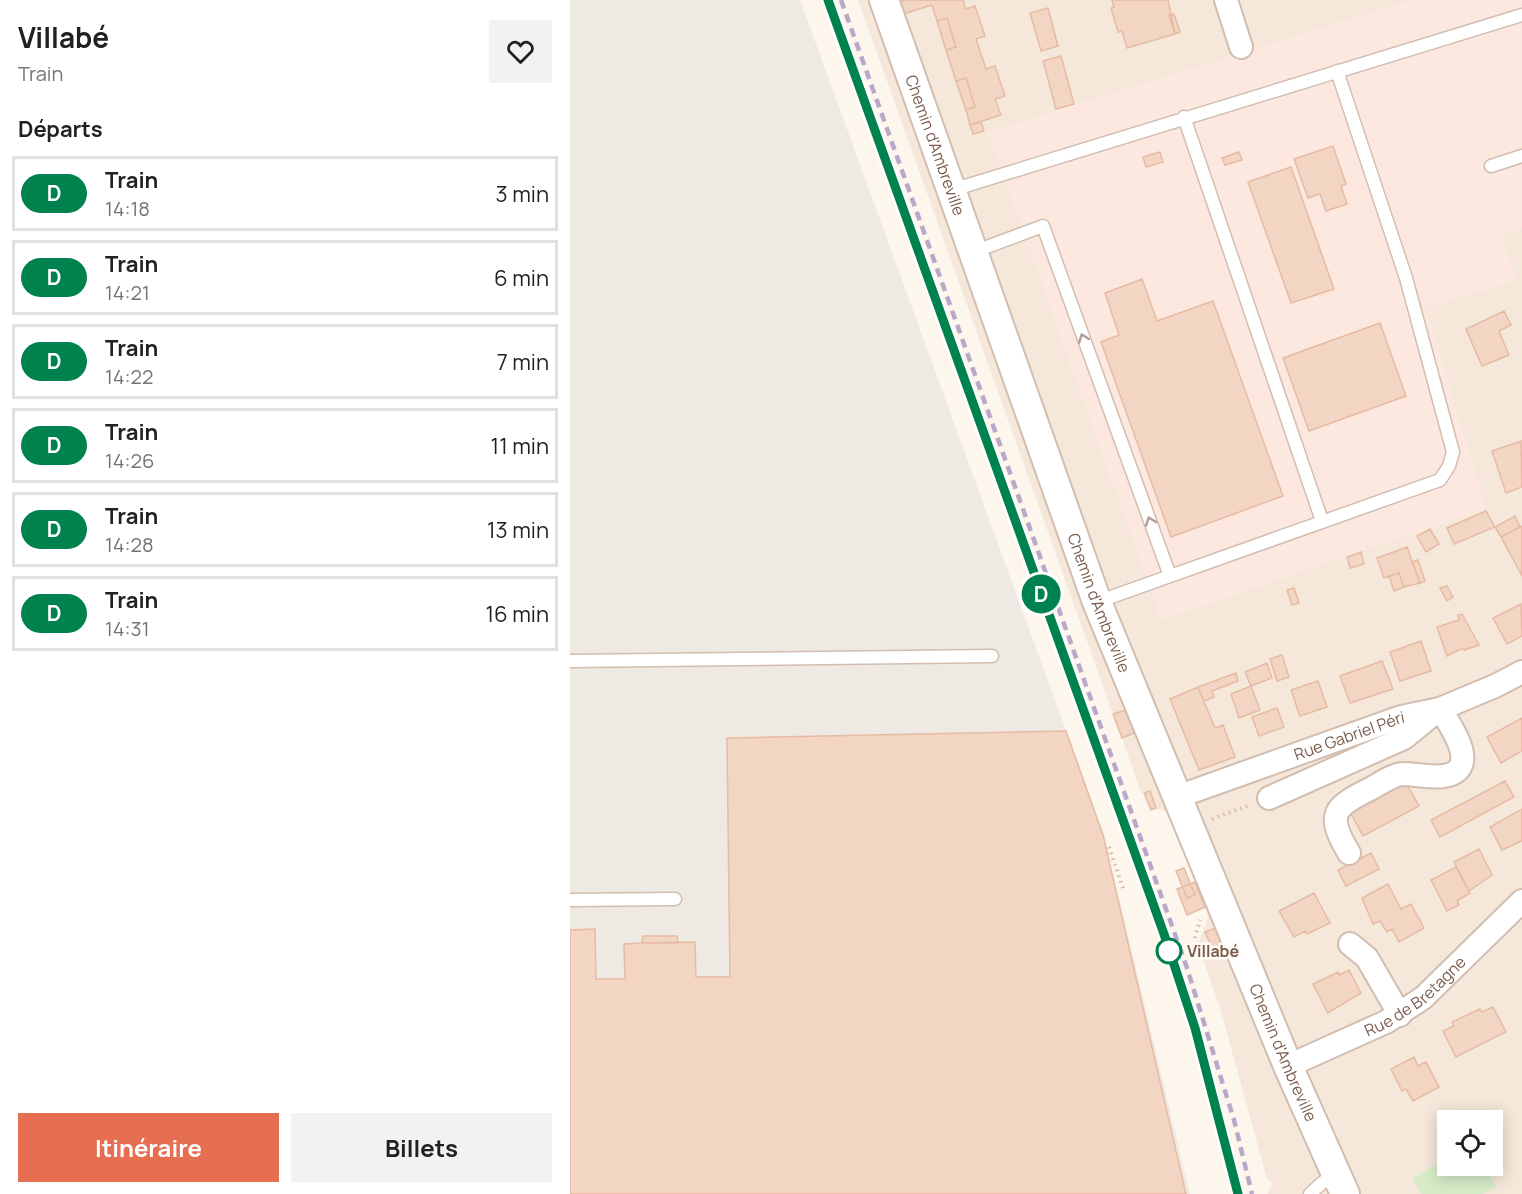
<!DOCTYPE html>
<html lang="fr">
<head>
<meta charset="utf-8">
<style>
	body { margin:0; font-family:Manrope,sans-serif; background:#f2f2f2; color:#202124; height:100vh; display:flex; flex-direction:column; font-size:22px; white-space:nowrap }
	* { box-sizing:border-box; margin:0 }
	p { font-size:20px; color:#757577 }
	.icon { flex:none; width:33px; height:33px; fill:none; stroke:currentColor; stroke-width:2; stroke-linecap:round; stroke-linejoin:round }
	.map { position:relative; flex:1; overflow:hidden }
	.panel { display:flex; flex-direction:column; background:#fff; width:570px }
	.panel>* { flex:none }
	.badge { padding:0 12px; border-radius:20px; font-size:21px; line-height:39px }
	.fabs { position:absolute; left:867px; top:1110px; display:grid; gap:12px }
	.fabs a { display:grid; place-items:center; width:66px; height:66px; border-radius:0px; background:#fff; box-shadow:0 3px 15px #0003; font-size:30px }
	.map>.badge { position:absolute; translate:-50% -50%; box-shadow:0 0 0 3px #fff }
	h2 { padding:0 18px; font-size:22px; line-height:54px }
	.round { display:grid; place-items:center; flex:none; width:63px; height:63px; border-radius:0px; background:#f2f2f2 }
	.headline { display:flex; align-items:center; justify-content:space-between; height:102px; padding:0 18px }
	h1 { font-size:28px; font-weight:700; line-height:45px }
	.cta { display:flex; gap:12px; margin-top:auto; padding:12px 18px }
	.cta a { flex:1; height:69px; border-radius:0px; background:#e76f51; color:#fff; font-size:24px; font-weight:700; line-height:69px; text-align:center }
	.cta a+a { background:#f2f2f2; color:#202124 }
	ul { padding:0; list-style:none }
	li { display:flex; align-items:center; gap:18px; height:75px; margin:0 12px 9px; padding:0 6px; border:3px solid #e0e0e0; border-radius:0px }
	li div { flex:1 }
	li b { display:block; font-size:22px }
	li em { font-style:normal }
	li .badge { min-width:66px; font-weight:700; text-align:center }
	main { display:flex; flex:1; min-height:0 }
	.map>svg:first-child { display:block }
	.residential { fill:#f5e8da; fill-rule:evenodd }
	.commercial { fill:#fde8e0 }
	.industrial { fill:#efe9e4 }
	.green { fill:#d8ecc9 }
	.building { fill:#f3d5c3; stroke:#e6bba3; stroke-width:1.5 }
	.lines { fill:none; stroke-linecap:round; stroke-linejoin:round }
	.service-casing { stroke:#d1beb0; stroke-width:15 }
	.minor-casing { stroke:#d1beb0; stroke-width:26 }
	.tertiary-casing { stroke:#d1beb0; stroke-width:32 }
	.path { stroke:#d9b8a5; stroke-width:4; stroke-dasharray:1.5 4.5; stroke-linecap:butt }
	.service { stroke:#fff; stroke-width:12 }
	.minor { stroke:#fff; stroke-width:22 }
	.tertiary { stroke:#fff; stroke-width:28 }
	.rail { stroke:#b9a8c9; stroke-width:4.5; stroke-dasharray:9 6; stroke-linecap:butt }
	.oneway { stroke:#af9d94 }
	.line-casing { stroke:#fff; stroke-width:14 }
	.line { stroke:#00824e; stroke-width:9 }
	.stop-dot { fill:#fff; stroke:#00824e; stroke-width:3 }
	.labels { text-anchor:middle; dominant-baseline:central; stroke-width:5; stroke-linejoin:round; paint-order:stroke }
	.street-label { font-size:16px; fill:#7a5c4d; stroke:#fffaf3 }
	.stop-label { font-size:16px; font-weight:bold; fill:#7a5c4d; stroke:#fffaf3; text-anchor:start }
</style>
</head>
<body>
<main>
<section class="panel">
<div class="headline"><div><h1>Villabé</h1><p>Train</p></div><a class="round"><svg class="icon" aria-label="heart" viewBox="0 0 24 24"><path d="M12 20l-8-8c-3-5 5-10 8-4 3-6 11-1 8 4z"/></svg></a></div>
<h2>Départs</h2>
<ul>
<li><span class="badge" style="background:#00824e;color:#fff">D</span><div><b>Train</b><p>14:18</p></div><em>3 min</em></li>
<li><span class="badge" style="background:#00824e;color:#fff">D</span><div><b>Train</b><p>14:21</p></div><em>6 min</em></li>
<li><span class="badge" style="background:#00824e;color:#fff">D</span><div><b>Train</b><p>14:22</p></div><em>7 min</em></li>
<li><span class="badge" style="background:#00824e;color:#fff">D</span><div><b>Train</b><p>14:26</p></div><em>11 min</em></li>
<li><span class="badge" style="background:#00824e;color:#fff">D</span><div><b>Train</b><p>14:28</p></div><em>13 min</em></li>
<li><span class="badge" style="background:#00824e;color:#fff">D</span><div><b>Train</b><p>14:31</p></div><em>16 min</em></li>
</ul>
<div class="cta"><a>Itinéraire</a><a>Billets</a></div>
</section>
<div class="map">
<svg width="952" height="1194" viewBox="0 0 952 1194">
	<rect width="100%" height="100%" fill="#fdf6ec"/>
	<!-- residential -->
	<path class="residential" d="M288,0H952V1194H698V1189L703,1184L697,1179L650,1008L628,945L638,918L637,912L597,812L587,809L580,790L571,793L552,738L564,733L556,710L543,714ZM878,1120H922V1166H878Z"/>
	<!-- commercial -->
	<path class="commercial" d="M841,0H952V228L932,235L946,280L856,308L916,509L591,620L418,132Z"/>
	<!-- industrial -->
	<path class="industrial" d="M0,0H230L534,835L620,1194H0Z"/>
	<!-- green -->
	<path class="green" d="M877,1159L878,1166H914L926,1187L913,1194H851L842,1178Z"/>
	<!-- building -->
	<path class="building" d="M335,0H393L396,9L405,6L415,36L406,39L416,69L425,66L435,96L425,99L431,115L400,125L396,110L405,107L396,78L386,81L376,50L386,47L377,18L367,21L362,5L333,14L329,2Z
		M542,0H598L605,34L557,48L552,31L548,32L541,8L544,7Z
		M478,8L488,46L471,51L460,13Z
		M604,14L610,32L605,34L599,15Z
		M377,18L386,47L376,50L367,21Z
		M491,56L504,104L486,109L473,61Z
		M396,78L405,107L396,110L386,81Z
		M411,122L414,131L403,134L400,125Z
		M763,146L776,184L771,186L777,204L756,211L750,194L738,198L724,159Z
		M590,152L593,162L576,167L573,157Z
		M669,152L672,160L655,165L652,158Z
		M721,167L764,289L721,303L678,182Z
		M572,279L587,321L643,301L713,496L601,537L531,342L549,335L535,293Z
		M934,311L941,325L929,331L939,355L912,366L896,329Z
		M810,323L836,396L739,431L713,358Z
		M951,441L952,487L936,493L922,451Z
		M916,511L925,527L884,544L877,528Z
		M945,516L950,527L931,537L925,527Z
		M952,526V576L931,537Z
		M860,529L869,544L856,552L847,536Z
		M837,547L850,583L834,587L829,573L814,578L807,558Z
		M791,552L794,564L780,568L777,557Z
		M848,560L855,581L850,583L842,562Z
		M829,573L834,587L824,591L819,576Z
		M877,586L883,597L877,601L870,588Z
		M724,588L729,603L722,605L717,590Z
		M951,604L952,636L937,644L923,618Z
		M892,614L909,645L894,650L893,648L877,656L867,627L889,620L888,615Z
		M851,641L861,671L830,681L820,652Z
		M712,655L719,677L707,681L700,659Z
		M812,661L823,689L780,703L770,676Z
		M697,663L702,678L681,686L675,672Z
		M666,673L668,681L642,691L644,697L634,701L628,687Z
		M748,681L757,707L730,716L721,690Z
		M681,686L690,710L669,718L661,694Z
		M628,687L645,728L653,725L665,757L629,770L600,699Z
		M707,708L714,727L689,736L682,717Z
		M556,710L564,733L552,738L543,714Z
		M952,718V751L931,763L917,737Z
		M496,731L533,835L616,1194H0V930L25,929L26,979H55L54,944L72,943L125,942L126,977H160L157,738Z
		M835,781L849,806L793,836L779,810Z
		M935,781L944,797L870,837L861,820Z
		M580,791L586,808L581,810L574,793Z
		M952,809V841L932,850L920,827Z
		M909,849L922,875L899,891L884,862Z
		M801,853L809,869L776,886L768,870Z
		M886,867L900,893L887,901L889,905L877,911L861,880Z
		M614,868L625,895L617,898L606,871Z
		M625,882L635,907L617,915L607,889Z
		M818,884L831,909L841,904L854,928L829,942L822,929L817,932L810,921L803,924L792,898Z
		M744,893L760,923L737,934L735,931L724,937L709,911Z
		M646,928L654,948L644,952L635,932Z
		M73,936H107L108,943H72Z
		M779,970L791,993L758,1013L743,984L768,972L769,975Z
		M923,1007L936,1032L886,1057L873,1031L884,1026L882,1022L910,1009L912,1012Z
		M844,1057L848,1066L856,1062L869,1087L843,1101L836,1089L832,1091L821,1069Z"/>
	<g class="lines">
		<!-- service casing -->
		<g class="service-casing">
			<path id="service" d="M614,117L752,521
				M921,166L952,156
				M382,190L952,15
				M403,252L473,226L600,576
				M527,602L870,480L879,466L883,452L836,278L767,71
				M0,661L422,656
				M0,900L105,899
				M740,1194L753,1182L767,1176"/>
		</g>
		<!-- minor casing -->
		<g class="minor-casing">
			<g id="minor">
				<path d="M656,0L671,47"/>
				<path id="s1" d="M607,797L831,717L870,709L925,686L952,672"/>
				<path d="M699,798L834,738L867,711"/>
				<path d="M779,853C755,813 764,807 802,788C811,783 822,775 832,774C846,774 859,778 874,776C912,770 881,726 870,709"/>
				<path d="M780,944L797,958L830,1015"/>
				<path id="s2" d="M718,1066L816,1022L853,998L952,901"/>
			</g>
		</g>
		<!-- tertiary casing -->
		<g class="tertiary-casing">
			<g id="tertiary">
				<path id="s3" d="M314,0L527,602L718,1066L775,1194"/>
			</g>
		</g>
		<!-- path -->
		<path class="path" d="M642,819L680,805
			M539,847L554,891
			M625,938L630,920"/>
		<!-- service -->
		<use href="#service" class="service"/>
		<!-- minor -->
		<use href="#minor" class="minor"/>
		<!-- tertiary -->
		<use href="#tertiary" class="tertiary"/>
		<!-- rail -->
		<path class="rail" d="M258,0L594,934L625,1028L668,1194
			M271,0L617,968L664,1120L682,1194"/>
	</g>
	<!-- one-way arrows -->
	<defs><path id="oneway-chevron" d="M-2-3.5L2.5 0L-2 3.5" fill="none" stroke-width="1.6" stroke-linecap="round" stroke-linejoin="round" transform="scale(1.5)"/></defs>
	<g class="oneway">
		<use href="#oneway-chevron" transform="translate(513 338) rotate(-110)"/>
		<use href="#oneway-chevron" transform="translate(580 521) rotate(-110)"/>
	</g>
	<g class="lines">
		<!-- line casing -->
		<g class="line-casing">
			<path id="line" d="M258,0L594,934L625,1028L668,1194"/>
		</g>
		<!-- line -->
		<use href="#line" class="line"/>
	</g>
	<!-- markers -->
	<circle class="stop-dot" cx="599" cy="951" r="12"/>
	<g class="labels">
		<!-- street labels -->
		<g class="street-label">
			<text stroke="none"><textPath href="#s3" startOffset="154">Chemin d'Ambreville</textPath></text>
			<text stroke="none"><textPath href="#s3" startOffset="640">Chemin d'Ambreville</textPath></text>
			<text stroke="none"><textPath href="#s1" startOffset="183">Rue Gabriel Péri</textPath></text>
			<text stroke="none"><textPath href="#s2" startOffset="146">Rue de Bretagne</textPath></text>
			<text stroke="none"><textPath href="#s3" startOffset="1126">Chemin d'Ambreville</textPath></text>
		</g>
		<!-- stop labels -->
		<g class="stop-label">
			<text x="617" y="951">Villabé</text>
		</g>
	</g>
</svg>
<div class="fabs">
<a><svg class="icon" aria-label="locate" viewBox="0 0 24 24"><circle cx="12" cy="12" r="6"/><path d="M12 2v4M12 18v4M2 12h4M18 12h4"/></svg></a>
</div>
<b class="badge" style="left:471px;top:594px;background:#00824e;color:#fff">D</b>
</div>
</main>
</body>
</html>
